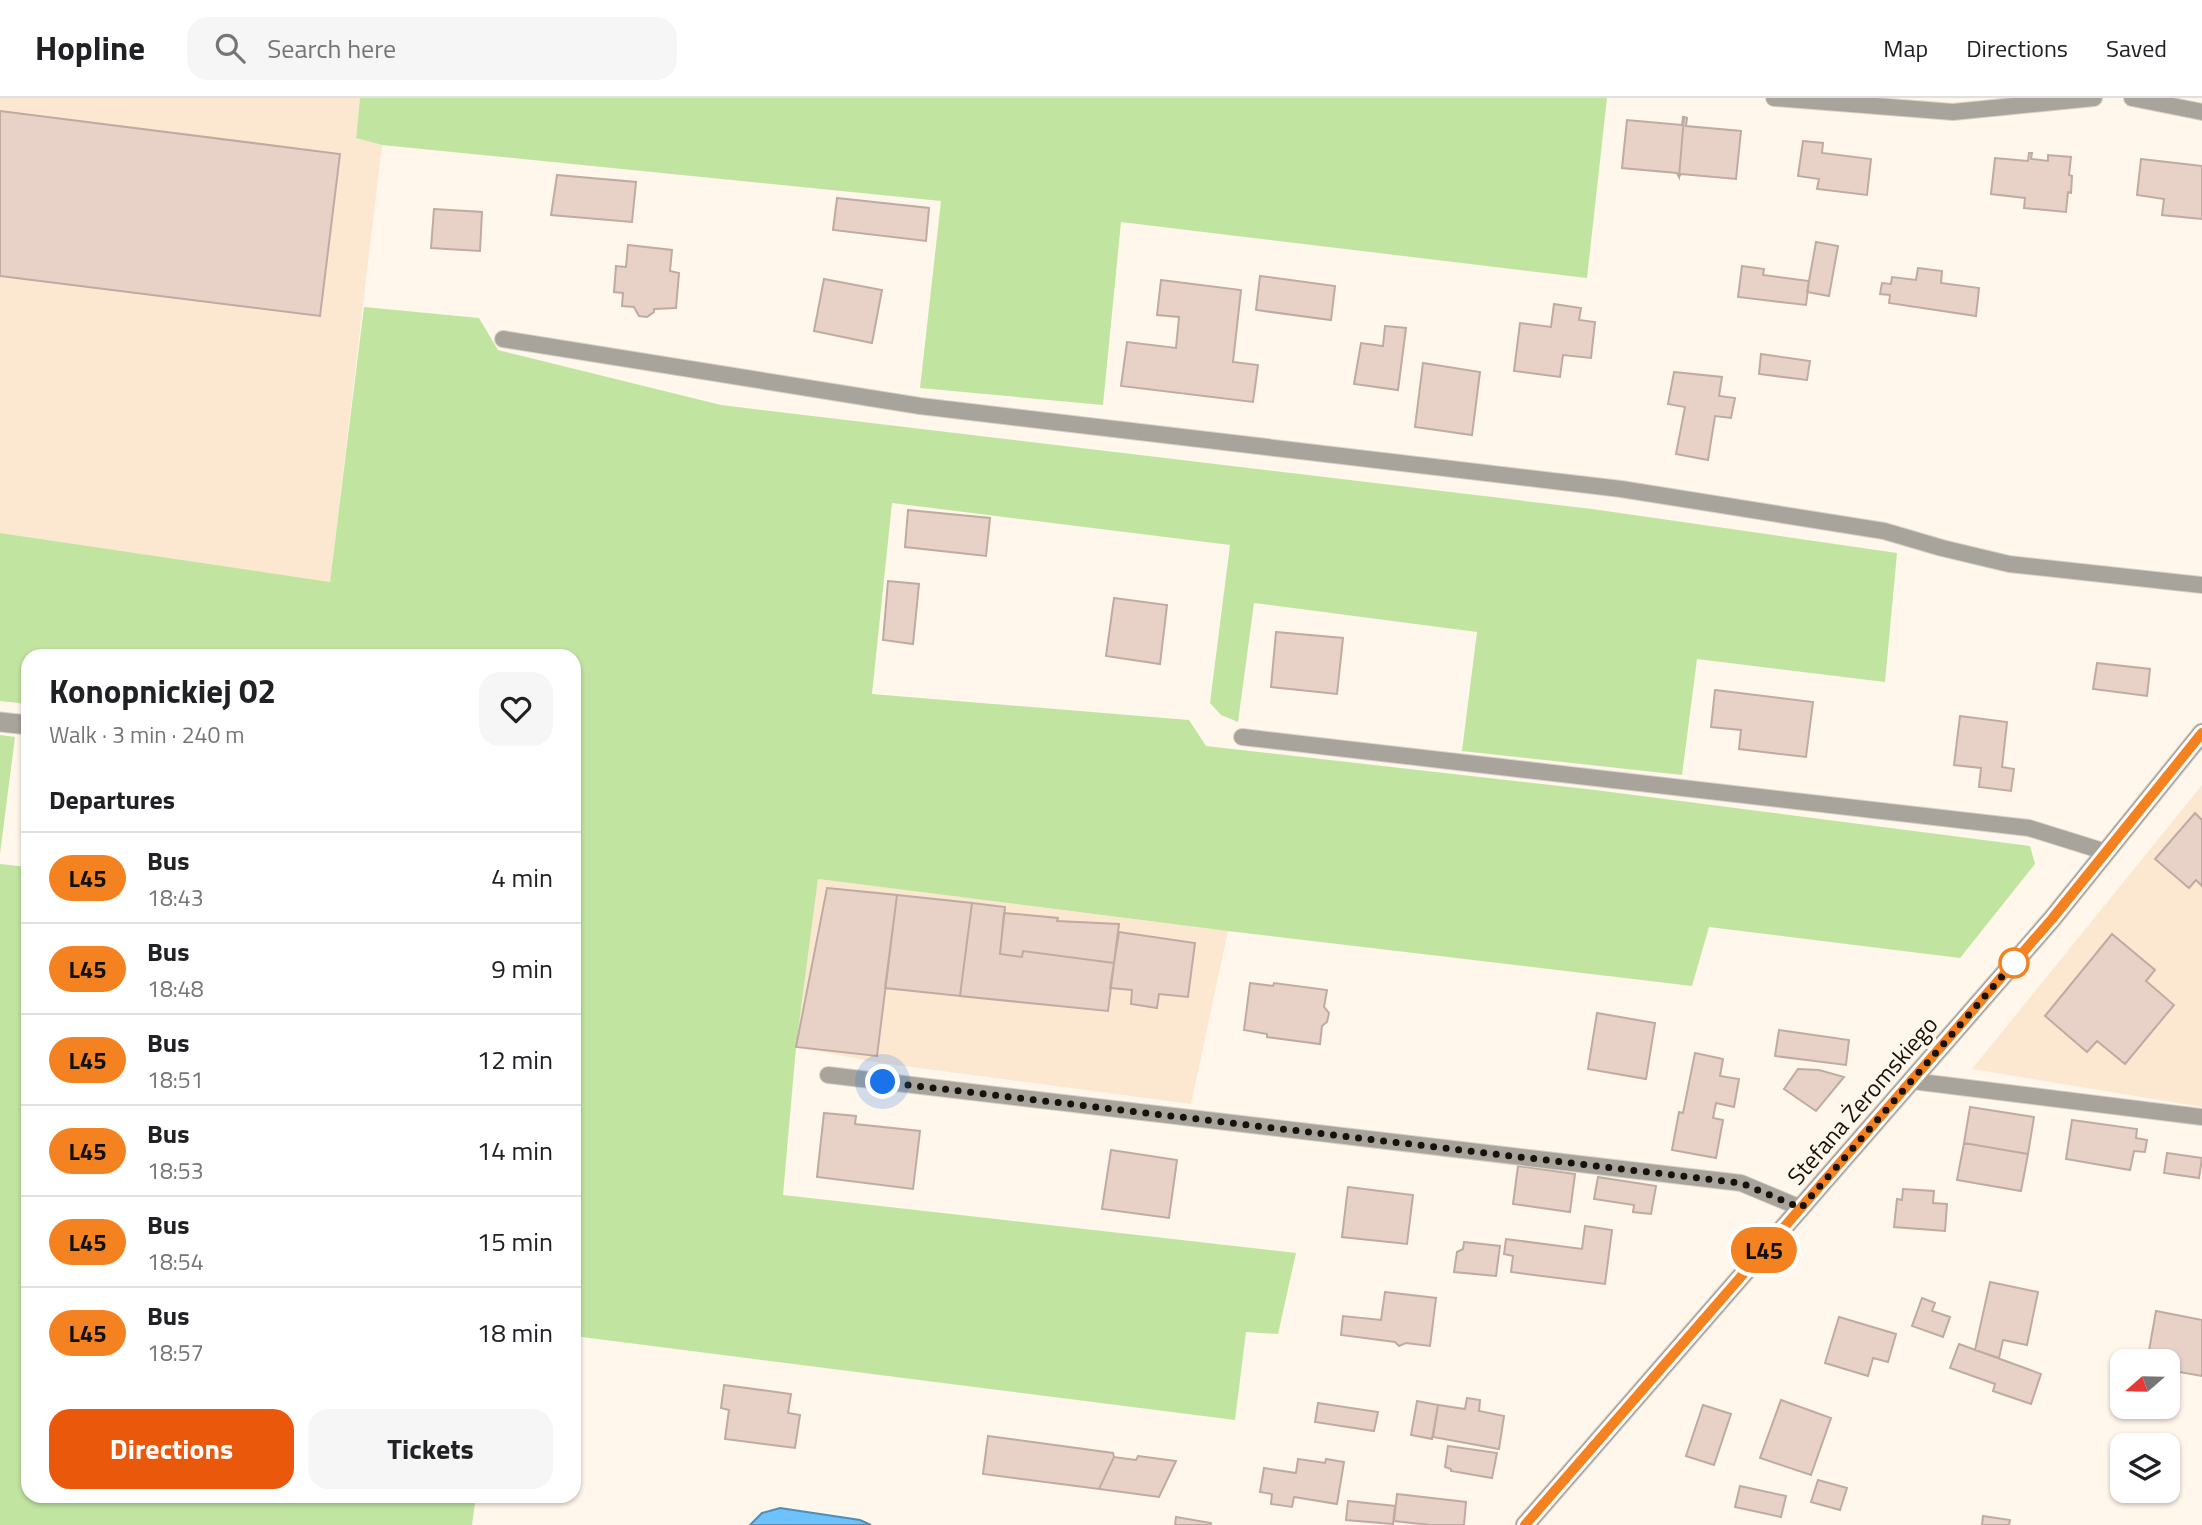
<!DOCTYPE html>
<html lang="en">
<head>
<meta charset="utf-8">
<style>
	body { margin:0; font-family:"Titillium Web",sans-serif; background:#f6f6f6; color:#202124; height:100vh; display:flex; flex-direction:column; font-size:26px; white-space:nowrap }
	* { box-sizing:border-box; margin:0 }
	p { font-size:23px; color:#757577 }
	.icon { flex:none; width:38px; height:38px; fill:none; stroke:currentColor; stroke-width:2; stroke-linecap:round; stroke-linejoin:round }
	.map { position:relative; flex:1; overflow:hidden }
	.drawer { position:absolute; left:21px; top:551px; width:560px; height:854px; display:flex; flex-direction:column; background:#fff; border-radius:21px; box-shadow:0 2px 5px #0004 }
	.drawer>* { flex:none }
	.badge { padding:0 14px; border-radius:23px; font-size:24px; line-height:46px }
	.needle { width:46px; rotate:250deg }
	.tools { position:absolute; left:2110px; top:1251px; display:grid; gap:14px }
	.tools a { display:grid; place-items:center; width:70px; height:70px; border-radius:14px; background:#fff; box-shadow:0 2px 5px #0004; font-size:35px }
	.you { position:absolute; width:35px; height:35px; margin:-18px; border:5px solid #fff; border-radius:50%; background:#1a73e8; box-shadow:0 0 0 10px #1a73e833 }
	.map>.badge { position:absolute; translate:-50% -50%; box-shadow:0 0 0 4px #fff }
	h2 { padding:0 28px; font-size:26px; line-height:63px }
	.round { display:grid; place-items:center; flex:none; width:74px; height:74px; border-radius:21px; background:#f6f6f6 }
	.summary { display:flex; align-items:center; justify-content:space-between; height:119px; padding:0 28px }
	h1 { font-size:33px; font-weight:700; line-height:52px }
	.primary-button { display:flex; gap:14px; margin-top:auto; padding:14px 28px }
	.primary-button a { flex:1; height:80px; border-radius:21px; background:#ea580c; color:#fff; font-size:28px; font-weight:700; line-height:80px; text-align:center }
	.primary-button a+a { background:#f6f6f6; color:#202124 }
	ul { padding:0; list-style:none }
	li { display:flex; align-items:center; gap:21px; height:91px; padding:0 28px; border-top:2px solid #e0e0e0 }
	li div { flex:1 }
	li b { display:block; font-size:26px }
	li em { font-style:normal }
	li .badge { min-width:77px; font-weight:700; text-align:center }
	header { display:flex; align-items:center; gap:42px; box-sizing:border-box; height:98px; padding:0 35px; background:#fff; border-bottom:2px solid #e0e0e0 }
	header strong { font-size:33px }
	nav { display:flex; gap:38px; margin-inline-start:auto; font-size:24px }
	.search { width:490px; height:63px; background:#f6f6f6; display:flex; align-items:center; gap:18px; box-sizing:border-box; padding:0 24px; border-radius:21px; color:#757577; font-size:26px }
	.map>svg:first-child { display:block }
	.built { fill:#fce8d1 }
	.green { fill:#c1e5a0 }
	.water { fill:#6dc2fc; stroke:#538db4; stroke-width:2 }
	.building { fill:#e8d2c8; stroke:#bfaba1; stroke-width:2 }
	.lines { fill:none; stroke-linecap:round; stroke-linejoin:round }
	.service-casing { stroke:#dad2c8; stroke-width:18 }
	.minor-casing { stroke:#dad2c8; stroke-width:21 }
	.tertiary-casing { stroke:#dad2c8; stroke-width:21 }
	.service { stroke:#a8a49c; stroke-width:16 }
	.minor { stroke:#a8a49c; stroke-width:19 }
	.tertiary { stroke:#a8a49c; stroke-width:19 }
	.line-casing { stroke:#fff; stroke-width:16 }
	.line { stroke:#f58220; stroke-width:10 }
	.walk { stroke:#17120c; stroke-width:7; stroke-dasharray:0 12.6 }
	.stop-dot { fill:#fff; stroke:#f58220; stroke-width:3.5 }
	.labels { text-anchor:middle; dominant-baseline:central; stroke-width:7; stroke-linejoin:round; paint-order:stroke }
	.street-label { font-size:24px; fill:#17120c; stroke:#fff6ec }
</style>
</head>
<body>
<header>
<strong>Hopline</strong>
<div class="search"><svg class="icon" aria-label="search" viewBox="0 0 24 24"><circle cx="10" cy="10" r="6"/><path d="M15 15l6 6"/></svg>Search here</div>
<nav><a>Map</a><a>Directions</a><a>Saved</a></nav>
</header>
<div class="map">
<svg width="2202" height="1427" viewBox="0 0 2202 1427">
	<rect width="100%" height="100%" fill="#fff6ec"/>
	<!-- built -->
	<path class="built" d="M0,0H360L356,40L382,47L330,485L0,435Z
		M2202,687V1009L1972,971Z
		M818,781L1228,833L1191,1006L881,965L796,949Z"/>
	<!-- green -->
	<path class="green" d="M360,0H1607L1587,180L1121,124L1103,307L920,290L941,103L382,47L356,40Z
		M364,209L479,220L498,252L721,307L1592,411L1897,455L1885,584L1697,561L1682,677L1462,653L1477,534L1254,505L1238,624L1221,617L1210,605L1230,447L892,405L872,596L1189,622L1206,648L1595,692L2030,748L2035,766L1960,860L1709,829L1692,888L1228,833L818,781L796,949L783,1097L1296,1155L1278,1236L1246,1234L1235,1322L574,1238V558H28V606L0,603V435L330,484Z
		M0,637L15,639L0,756Z
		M0,766L28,769V1398H476L472,1427H0Z"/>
	<!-- water -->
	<path class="water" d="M780,1410L860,1422L871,1427H750L762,1415Z"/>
	<!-- building -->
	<path class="building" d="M0,13L340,56L320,218L0,178Z
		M1683,19H1684L1679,79L1677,75L1622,70L1627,22L1682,27Z
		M1684,19L1687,20L1686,28L1741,33L1736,81L1681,76L1679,79Z
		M1803,43L1823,45L1822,55L1871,61L1867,97L1817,91L1819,81L1798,78Z
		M2029,55H2032L2031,61L2048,63V57L2071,59L2069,77L2072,78L2071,95L2068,94L2066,114L2024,110L2025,100L1991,96L1995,60L2028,63Z
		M2141,61L2202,68V121L2162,117L2164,101L2137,97Z
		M557,77L636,84L632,124L551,117Z
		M837,100L929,110L926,143L833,132Z
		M434,111L482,114L480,153L431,150Z
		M1816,144L1838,148L1829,198L1807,194Z
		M628,147L672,152L670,173L679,175L676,210L654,211V214L647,219L639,218L634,209L622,208L623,195L614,194L616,168L626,169Z
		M1742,168L1764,171L1763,177L1809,183L1806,207L1738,199Z
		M1918,170L1942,173L1941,185L1979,190L1976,218L1889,205L1890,197L1880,196L1882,185L1891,186L1892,179L1916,182Z
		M1260,178L1335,188L1331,222L1256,212Z
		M824,181L882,192L872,245L814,233Z
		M1161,182L1241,192L1233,264L1258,267L1253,304L1121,288L1127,244L1176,250L1179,219L1157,217Z
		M1554,206L1581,210L1579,222L1595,224L1591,260L1563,257L1560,279L1514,273L1520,225L1551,229Z
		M1385,228L1406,230L1398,292L1354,286L1361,245L1383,248Z
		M1761,256L1810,263L1807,282L1759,276Z
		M1423,265L1480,274L1472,337L1415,329Z
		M1674,274L1722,279L1719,298L1735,300L1731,320L1715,318L1708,362L1676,356L1685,309L1668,306Z
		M908,412L990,420L986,458L905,449Z
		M888,483L919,486L913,546L883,542Z
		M1114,500L1167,507L1160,566L1106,558Z
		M1276,534L1343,540L1337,596L1271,589Z
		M2097,565L2150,571L2147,598L2093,591Z
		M1715,592L1813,604L1806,659L1739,651L1741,632L1711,629Z
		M1960,618L2007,624L2002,669L2014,671L2011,693L1979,689L1981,670L1954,667Z
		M2195,715L2202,722V788L2196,782L2189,790L2155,761Z
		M827,790L897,797L877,958L796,949Z
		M897,797L972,805L960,898L885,890Z
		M972,805L1005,809L1000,856L1022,859L1023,853L1114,865L1108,913L960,898Z
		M1004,815L1058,820L1057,823L1119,826L1114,865L1023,853L1022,859L1000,856Z
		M1119,834L1195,845L1188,899L1159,896L1157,910L1131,906L1132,892L1110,890Z
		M2112,836L2155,872L2146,883L2174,907L2125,966L2097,943L2087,954L2045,918Z
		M1250,885L1273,888L1274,885L1327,892L1324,909L1329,915L1327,924L1322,928L1320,946L1267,939V936L1244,932Z
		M1597,915L1655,925L1646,981L1588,971Z
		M1779,932L1849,942L1846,967L1775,958Z
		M1695,955L1723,961L1720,978L1739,981L1734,1009L1716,1005L1713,1020L1723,1022L1716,1060L1672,1052L1679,1014L1683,1015Z
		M1798,971L1819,972L1844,979L1816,1013L1784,991Z
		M1970,1009L2034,1019L2028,1056L1964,1045Z
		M824,1015L856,1018L855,1026L920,1033L913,1091L817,1079Z
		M2072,1022L2137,1031L2136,1040L2147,1042L2145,1054L2134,1053L2130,1072L2066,1061Z
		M1964,1045L2028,1056L2021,1093L1957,1082Z
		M1111,1052L1177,1062L1169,1120L1102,1111Z
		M2167,1055L2202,1060L2199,1080L2164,1075Z
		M1518,1068L1575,1076L1570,1114L1513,1106Z
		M1598,1079L1656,1088L1651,1116L1633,1114L1634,1107L1594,1101Z
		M1348,1089L1413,1097L1407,1146L1342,1139Z
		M1903,1091L1934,1093L1933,1105L1947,1106L1945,1133L1894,1129L1897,1101L1902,1102Z
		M1585,1128L1612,1132L1605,1186L1511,1174L1513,1158L1504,1156L1506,1141L1582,1151Z
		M1464,1144L1500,1148L1496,1178L1454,1174L1457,1154L1463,1151Z
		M1990,1184L2038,1194L2027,1247L2003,1242L1999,1260L1975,1252Z
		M1385,1194L1436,1200L1430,1248L1406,1245L1399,1248L1395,1244L1341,1237L1343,1218L1381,1222Z
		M1922,1200L1935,1205L1932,1213L1950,1219L1943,1239L1912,1228Z
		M2156,1213L2202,1222V1278L2168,1272V1264H2147Z
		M1839,1219L1896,1236L1888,1264L1873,1260L1868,1278L1825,1265Z
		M1959,1246L2041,1276L2031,1306L1993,1293L1995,1286L1950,1270Z
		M724,1287L791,1296L788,1315L800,1317L795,1350L725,1341L729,1312L721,1310Z
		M1467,1300L1480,1302L1479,1313L1504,1318L1499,1351L1433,1339L1438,1307L1465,1311Z
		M1781,1302L1831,1320L1811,1377L1760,1360Z
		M1417,1303L1438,1307L1432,1341L1411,1337Z
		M1318,1305L1378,1314L1374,1333L1315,1324Z
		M1703,1307L1731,1316L1714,1367L1686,1358Z
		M988,1338L1113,1355L1114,1359L1099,1391L983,1376Z
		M1448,1348L1497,1355L1492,1380L1451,1373V1371L1445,1369Z
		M1138,1358L1176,1363L1159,1399L1099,1391L1114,1359L1136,1362Z
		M1298,1361L1325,1365L1326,1361L1344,1364L1337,1406L1294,1399L1292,1409L1271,1406L1272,1396L1260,1394L1264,1370L1296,1375Z
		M1818,1382L1847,1390L1840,1412L1811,1404Z
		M1740,1388L1786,1398L1781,1419L1735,1409Z
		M1397,1396L1466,1404L1464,1427H1430L1394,1423Z
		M1348,1403L1395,1408L1393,1426L1346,1422Z
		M1983,1418L2010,1422L2009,1427H1982Z
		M1176,1419L1211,1425V1427H1175Z"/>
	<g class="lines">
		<!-- service casing -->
		<g class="service-casing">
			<path id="service" d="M1774,0L1953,14L2094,0
				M2132,0L2202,14
				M503,241L920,308L1621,391L1884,433L1942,450L2009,466L2202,487
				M1242,639L2029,730L2106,754
				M828,977L1741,1085L1801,1110
				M1912,983L2202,1019"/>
		</g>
		<!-- minor casing -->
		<g class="minor-casing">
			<path id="minor" d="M0,624L28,627"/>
		</g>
		<!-- tertiary casing -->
		<g class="tertiary-casing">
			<path id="tertiary" d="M1525,1427L2052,821L2202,635"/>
		</g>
		<!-- service -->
		<use href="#service" class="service"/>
		<!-- minor -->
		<use href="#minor" class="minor"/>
		<!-- tertiary -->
		<use href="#tertiary" class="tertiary"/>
	</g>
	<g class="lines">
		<!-- line casing -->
		<g class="line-casing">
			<path id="line" d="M1525,1427L2052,821L2202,635"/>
		</g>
		<!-- line -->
		<use href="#line" class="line"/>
		<!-- walk -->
		<path class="walk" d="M883,984L1741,1085L1801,1110L2019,859L2014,865"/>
	</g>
	<!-- markers -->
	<circle class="stop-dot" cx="2014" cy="865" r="14"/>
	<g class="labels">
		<!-- street labels -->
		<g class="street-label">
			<text transform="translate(1862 1002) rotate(-49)">Stefana Żeromskiego</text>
		</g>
	</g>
</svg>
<div class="tools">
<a><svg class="needle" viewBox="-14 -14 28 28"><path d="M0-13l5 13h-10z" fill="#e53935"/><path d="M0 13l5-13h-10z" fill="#757577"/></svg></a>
<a><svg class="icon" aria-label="layers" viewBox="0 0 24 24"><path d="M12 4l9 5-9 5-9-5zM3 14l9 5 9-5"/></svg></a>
</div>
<div class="you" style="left:883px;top:984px"></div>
<b class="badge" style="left:1764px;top:1152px;background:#f58220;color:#111">L45</b>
<section class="drawer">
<div class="summary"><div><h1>Konopnickiej 02</h1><p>Walk · 3 min · 240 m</p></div><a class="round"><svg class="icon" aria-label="heart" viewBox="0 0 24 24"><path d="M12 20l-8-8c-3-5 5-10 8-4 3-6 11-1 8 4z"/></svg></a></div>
<h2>Departures</h2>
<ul>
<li><span class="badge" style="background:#f58220;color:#111">L45</span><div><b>Bus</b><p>18:43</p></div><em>4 min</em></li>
<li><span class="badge" style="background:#f58220;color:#111">L45</span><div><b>Bus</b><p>18:48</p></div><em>9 min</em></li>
<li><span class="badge" style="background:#f58220;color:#111">L45</span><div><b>Bus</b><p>18:51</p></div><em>12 min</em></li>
<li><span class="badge" style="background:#f58220;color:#111">L45</span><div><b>Bus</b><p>18:53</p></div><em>14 min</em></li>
<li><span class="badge" style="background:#f58220;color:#111">L45</span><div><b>Bus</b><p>18:54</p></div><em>15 min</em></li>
<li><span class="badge" style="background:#f58220;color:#111">L45</span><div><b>Bus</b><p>18:57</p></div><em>18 min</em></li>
</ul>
<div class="primary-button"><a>Directions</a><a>Tickets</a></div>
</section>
</div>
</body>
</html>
